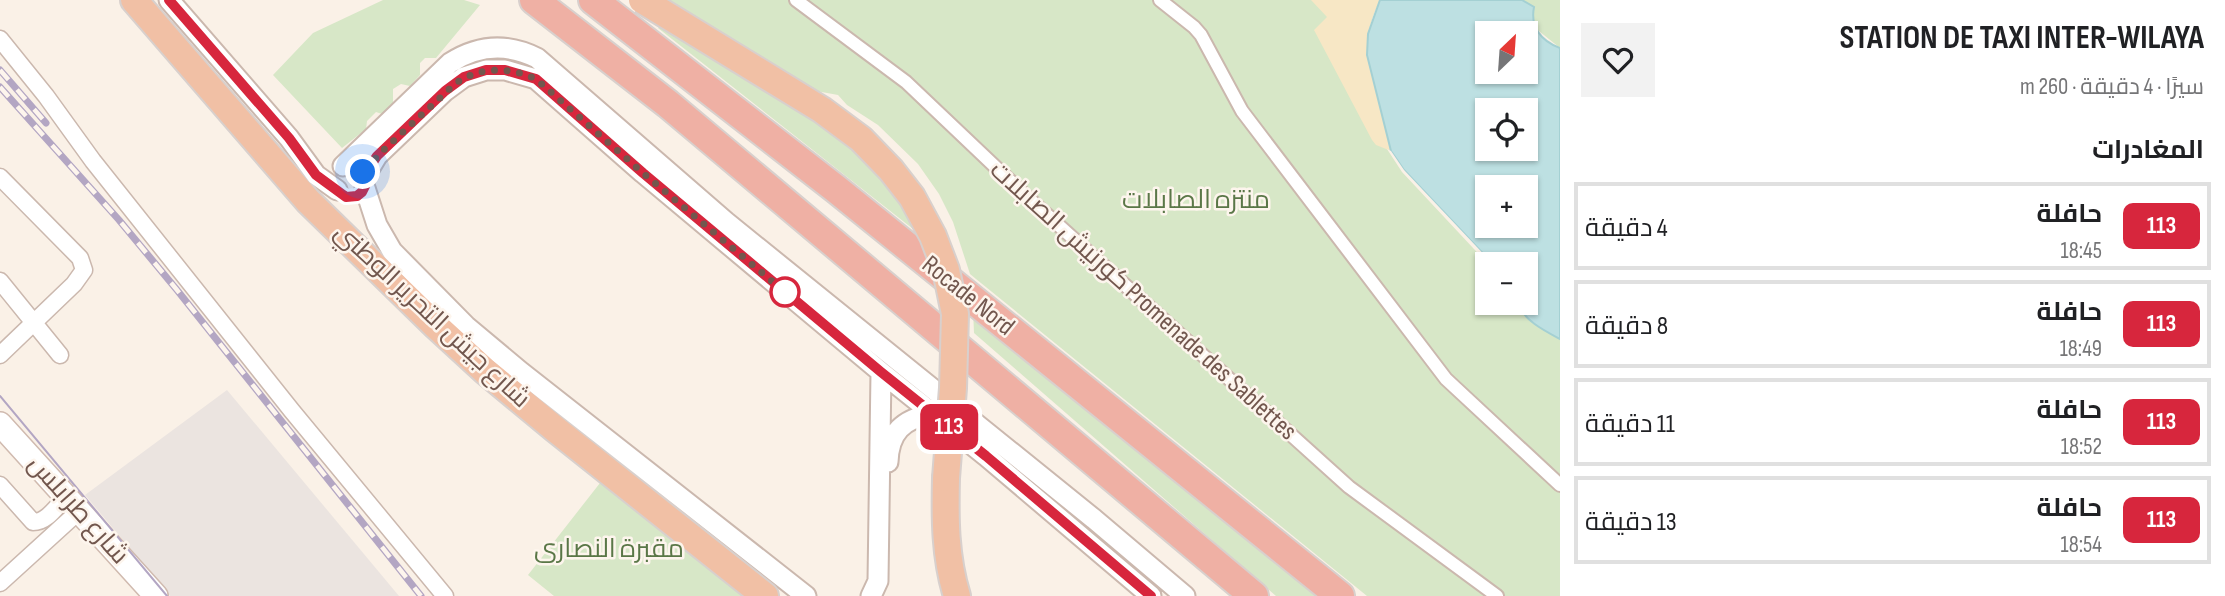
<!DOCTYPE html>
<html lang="ar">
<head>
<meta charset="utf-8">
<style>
	body { margin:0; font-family:"Sofia Sans Condensed",Cairo,sans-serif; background:#f2f2f2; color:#202124; direction:rtl; height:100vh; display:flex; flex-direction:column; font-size:26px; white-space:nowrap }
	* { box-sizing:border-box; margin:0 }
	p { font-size:23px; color:#757577 }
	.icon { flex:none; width:38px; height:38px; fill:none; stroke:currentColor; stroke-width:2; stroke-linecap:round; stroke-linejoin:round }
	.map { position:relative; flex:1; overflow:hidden; direction:ltr }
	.sheet { display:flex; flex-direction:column; background:#fff; width:665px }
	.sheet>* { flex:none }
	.badge { padding:0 14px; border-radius:10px; font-size:24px; line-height:46px }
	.needle { width:46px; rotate:25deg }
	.fabs { position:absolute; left:1475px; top:21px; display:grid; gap:14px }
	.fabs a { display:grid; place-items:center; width:63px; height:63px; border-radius:0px; background:#fff; box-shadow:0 2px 5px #0004; font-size:35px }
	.you { position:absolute; width:35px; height:35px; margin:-18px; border:5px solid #fff; border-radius:50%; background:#1a73e8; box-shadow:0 0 0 10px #1a73e833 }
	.map>.badge { position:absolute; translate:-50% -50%; box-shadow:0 0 0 4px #fff }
	h2 { padding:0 21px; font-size:26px; line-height:63px }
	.round { display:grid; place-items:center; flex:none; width:74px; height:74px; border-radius:0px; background:#f2f2f2 }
	.head { display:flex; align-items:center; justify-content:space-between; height:119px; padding:0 21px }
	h1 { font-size:33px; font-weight:700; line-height:52px }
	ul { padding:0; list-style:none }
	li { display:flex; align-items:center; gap:21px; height:88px; margin:0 14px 10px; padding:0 7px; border:4px solid #e0e0e0; border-radius:0px }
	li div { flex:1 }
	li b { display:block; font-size:26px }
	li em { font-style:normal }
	li .badge { min-width:77px; font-weight:700; text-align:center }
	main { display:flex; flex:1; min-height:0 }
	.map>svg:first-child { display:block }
	.industrial { fill:#ebe4e0 }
	.green { fill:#d7e7c7 }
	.sand { fill:#f7e7c5 }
	.water { fill:#bde0e2; stroke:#a4d0d3; stroke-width:2; fill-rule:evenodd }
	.pier { fill:#faf1e7 }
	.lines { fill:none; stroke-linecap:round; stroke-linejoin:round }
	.pedestrian-casing { stroke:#cbb8ae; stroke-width:16 }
	.minor-casing { stroke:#cbb8ae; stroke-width:19 }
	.tertiary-casing { stroke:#cbb8ae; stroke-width:23 }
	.secondary-casing { stroke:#d0baaf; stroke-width:26 }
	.trunk-casing { stroke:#d8d0cd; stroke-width:30 }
	.motorway-casing { stroke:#d8d0cd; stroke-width:32 }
	.pedestrian { stroke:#fff; stroke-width:12 }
	.minor { stroke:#fff; stroke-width:16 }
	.tertiary { stroke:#fff; stroke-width:19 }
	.secondary { stroke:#fff; stroke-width:23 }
	.trunk { stroke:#f1c0a5; stroke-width:26 }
	.motorway { stroke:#efb0a4; stroke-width:28 }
	.tram { stroke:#b3a6c3; stroke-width:2 }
	.rail-casing { stroke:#b3a6c3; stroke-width:7 }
	.rail { stroke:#fdf5ed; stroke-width:4.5; stroke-dasharray:13; stroke-linecap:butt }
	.trunk-bridge-casing { stroke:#d8d0cd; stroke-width:30; stroke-linecap:butt }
	.trunk-bridge { stroke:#f1c0a5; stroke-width:26 }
	.line-casing { stroke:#fff; stroke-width:16 }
	.line { stroke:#d7263d; stroke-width:10 }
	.walk { stroke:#72574e; stroke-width:7; stroke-dasharray:0 12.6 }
	.stop-dot { fill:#fff; stroke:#d7263d; stroke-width:3.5 }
	.labels { text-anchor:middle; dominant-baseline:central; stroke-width:5; stroke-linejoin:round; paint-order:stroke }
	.park-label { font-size:26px; fill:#5a7747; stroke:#fdf5ed }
	.street-label { font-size:26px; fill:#72574e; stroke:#fdf5ed }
</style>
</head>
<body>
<main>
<section class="sheet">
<div class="head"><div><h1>STATION DE TAXI INTER-WILAYA</h1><p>سيرًا · 4 دقيقة · 260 m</p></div><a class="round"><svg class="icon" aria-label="heart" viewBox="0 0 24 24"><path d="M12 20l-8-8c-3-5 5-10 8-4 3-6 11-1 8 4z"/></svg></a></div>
<h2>المغادرات</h2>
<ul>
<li><span class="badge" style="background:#d7263d;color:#fff">113</span><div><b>حافلة</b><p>18:45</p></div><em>4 دقيقة</em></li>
<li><span class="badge" style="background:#d7263d;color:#fff">113</span><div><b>حافلة</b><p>18:49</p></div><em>8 دقيقة</em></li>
<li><span class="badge" style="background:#d7263d;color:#fff">113</span><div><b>حافلة</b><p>18:52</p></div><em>11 دقيقة</em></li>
<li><span class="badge" style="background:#d7263d;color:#fff">113</span><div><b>حافلة</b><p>18:54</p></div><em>13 دقيقة</em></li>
</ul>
</section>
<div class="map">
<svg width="1560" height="596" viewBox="0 0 1560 596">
	<rect width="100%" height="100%" fill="#faf1e7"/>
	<!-- industrial -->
	<path class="industrial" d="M227,390L399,596H170L85,495Z"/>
	<!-- green -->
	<path class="green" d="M383,0H464L480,5L436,58H425L420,63V75L410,86L401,84L393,89V103L382,114L376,112L367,121L366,129L342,148L273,75L313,33Z
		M656,0H1380C1371,17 1366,35 1367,55L1386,136L1397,162L1493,264H1488V303H1517L1529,320L1560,339V596H1367L976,279L970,274L953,222L939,194L918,164L878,125L847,105L838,95L800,88Z
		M1522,0H1560V48L1534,27V7Z
		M661,25L816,122L858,152L878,170L927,240L658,28Z
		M973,309L1328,596H1276L974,333Z
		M600,483L744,596H554L528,575Z"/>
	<!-- sand -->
	<path class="sand" d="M1311,0H1380C1371,17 1366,35 1367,55L1391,151L1376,145L1372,140L1314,30L1327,17Z"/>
	<!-- water -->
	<path class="water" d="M1380,0H1522L1534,7C1530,27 1541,41 1560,48V339C1543,330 1525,321 1517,303H1526V264H1493L1404,170L1391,151L1367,55L1368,34ZM1488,33H1526V72H1488ZM1488,110H1526V149H1488ZM1488,187H1526V226H1488Z"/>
	<!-- pier -->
	<path class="pier" d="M1387,149L1391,151L1404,170L1493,264H1488L1402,172Z"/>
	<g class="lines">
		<!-- pedestrian casing -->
		<g class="pedestrian-casing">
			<path id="pedestrian" d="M796,0L906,82L1025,195L1349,487L1497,596
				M1160,0L1194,27L1201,35L1242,111L1446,379L1560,485"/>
		</g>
		<!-- minor casing -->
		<g class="minor-casing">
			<path id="minor" d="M0,39L46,96L93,161L292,411L445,596
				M0,177L80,258L84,270L74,284L0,355
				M0,281L60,355
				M0,485L33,522C47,522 56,507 65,498
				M0,583L78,512"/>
		</g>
		<!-- tertiary casing -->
		<g class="tertiary-casing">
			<path id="tertiary" d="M169,0L289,138L316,175L337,190
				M343,166L450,63C478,45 507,43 537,58L726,222L1094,519L1185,596
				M365,176L377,156L445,91L464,77L486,70H505L536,79L643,173L881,372L986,456L1151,596
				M365,188L377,225L392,251L466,326L521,372L806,596
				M888,462C889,432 903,419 932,414
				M871,596L878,581L881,372"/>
		</g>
		<!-- secondary casing -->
		<g class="secondary-casing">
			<path id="secondary" d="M0,424L156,596"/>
		</g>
		<!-- trunk casing -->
		<g class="trunk-casing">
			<path id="trunk" d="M134,0L308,201L436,326L485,371L555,429L765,596
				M946,478C945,518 945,557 957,596"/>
		</g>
		<!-- motorway casing -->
		<g class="motorway-casing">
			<path id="motorway" d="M534,0L668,104L1254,596
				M593,0L836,189L1340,596"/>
		</g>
		<!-- pedestrian -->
		<use href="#pedestrian" class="pedestrian"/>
		<!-- minor -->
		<use href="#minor" class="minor"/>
		<!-- tertiary -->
		<use href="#tertiary" class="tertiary"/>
		<!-- secondary -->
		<use href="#secondary" class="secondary"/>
		<!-- trunk -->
		<use href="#trunk" class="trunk"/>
		<!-- motorway -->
		<use href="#motorway" class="motorway"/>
		<!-- tram -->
		<path class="tram" d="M0,396L167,596"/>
		<!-- rail casing -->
		<g class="rail-casing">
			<path id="rail" d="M0,70L46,123
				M0,87L119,220L177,290L421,596"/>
		</g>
		<!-- rail -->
		<use href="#rail" class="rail"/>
		<!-- trunk-bridge casing -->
		<g class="trunk-bridge-casing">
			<path id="trunk-bridge" d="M642,0L822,110L861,139L891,170L912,197L933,236L946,270L955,314L953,388L946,478"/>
		</g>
		<!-- trunk-bridge -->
		<use href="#trunk-bridge" class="trunk-bridge"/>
	</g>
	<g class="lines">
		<!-- line casing -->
		<g class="line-casing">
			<path id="line" d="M169,0L289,138L316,175L346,197L357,196L362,192L366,184L367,171L377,156L445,91L464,77L486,70H505L536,79L643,173L881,372L986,456L1151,596"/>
		</g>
		<!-- line -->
		<use href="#line" class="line"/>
		<!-- walk -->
		<path class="walk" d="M363,172L365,176L377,156L456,83C482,66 509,67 536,79L643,173L785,292"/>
	</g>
	<!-- markers -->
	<circle class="stop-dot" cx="785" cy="292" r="14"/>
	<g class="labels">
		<!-- park labels -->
		<g class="park-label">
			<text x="1196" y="200">منتزه الصابلات</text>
			<text x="609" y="549">مقبرة النصارى</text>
		</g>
		<!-- street labels -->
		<g class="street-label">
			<text transform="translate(968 296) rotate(39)">Rocade Nord</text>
			<text transform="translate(1143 301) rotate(42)">كورنيش الصابلات Promenade des Sablettes</text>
			<text transform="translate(432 316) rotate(43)">شارع جيش التحرير الوطني</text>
			<text transform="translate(78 510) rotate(48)">شارع طرابلس</text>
		</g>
	</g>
</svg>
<div class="fabs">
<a><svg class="needle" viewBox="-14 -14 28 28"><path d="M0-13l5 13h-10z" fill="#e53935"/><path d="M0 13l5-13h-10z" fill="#757577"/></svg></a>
<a><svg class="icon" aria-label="locate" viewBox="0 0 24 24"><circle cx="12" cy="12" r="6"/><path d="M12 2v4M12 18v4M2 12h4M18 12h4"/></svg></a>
<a>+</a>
<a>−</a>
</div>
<div class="you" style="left:363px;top:172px"></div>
<b class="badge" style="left:949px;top:427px;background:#d7263d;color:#fff">113</b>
</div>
</main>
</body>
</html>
